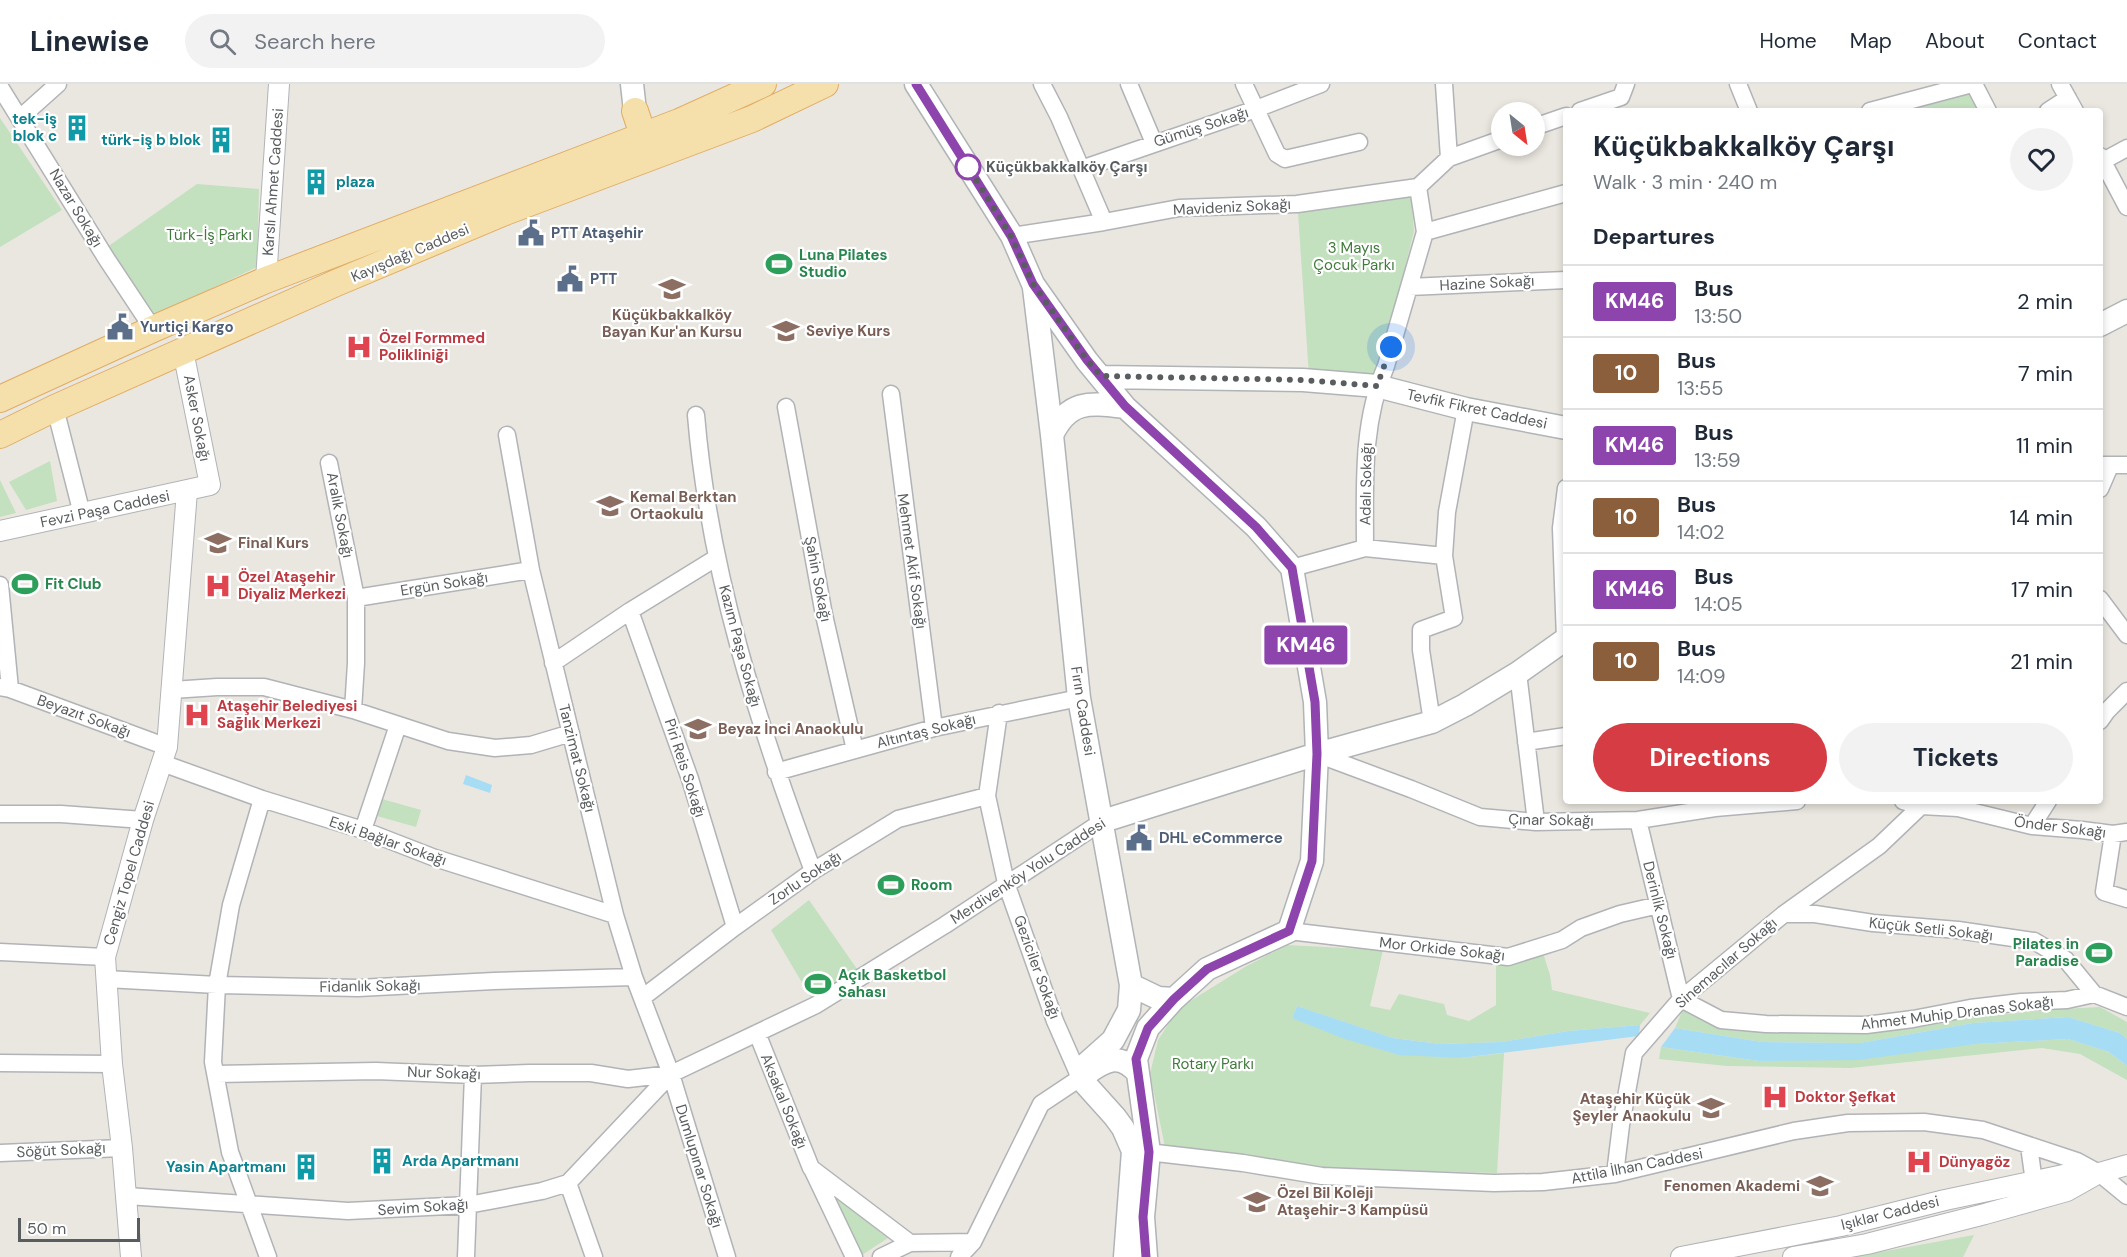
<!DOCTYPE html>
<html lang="en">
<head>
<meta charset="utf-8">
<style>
	body { margin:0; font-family:"DM Sans",sans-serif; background:#f2f2f3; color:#1f2937; height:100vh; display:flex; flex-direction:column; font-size:22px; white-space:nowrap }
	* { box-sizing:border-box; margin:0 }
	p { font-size:20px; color:#747a83 }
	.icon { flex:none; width:33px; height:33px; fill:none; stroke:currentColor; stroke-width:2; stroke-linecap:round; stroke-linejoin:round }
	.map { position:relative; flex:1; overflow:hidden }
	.side { position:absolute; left:1563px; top:24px; width:540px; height:696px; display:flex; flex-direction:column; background:#fff; border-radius:6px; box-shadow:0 3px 9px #0003 }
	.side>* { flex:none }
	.badge { padding:0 12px; border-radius:4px; font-size:21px; line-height:39px }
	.needle { width:39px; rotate:150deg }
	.fabs { position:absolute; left:1491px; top:18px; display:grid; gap:12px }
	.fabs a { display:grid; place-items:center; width:54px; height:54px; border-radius:50%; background:#fff; box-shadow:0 3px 9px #0003; font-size:30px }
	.scale { position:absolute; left:18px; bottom:15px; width:122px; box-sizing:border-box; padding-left:6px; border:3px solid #595d5f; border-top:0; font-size:16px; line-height:21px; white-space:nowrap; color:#595d5f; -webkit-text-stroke:4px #fff; paint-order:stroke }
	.you { position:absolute; width:30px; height:30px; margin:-15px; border:4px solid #fff; border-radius:50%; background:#1a73e8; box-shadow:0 0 0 9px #1a73e833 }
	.map>.badge { position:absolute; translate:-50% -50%; box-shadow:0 0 0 3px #fff }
	h2 { padding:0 30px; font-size:22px; line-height:54px }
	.round { display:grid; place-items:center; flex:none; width:63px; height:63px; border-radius:32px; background:#f2f2f3 }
	.summary { display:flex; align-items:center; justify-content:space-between; height:102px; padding:0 30px }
	h1 { font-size:28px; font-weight:700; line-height:45px }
	.action { display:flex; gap:12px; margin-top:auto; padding:12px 30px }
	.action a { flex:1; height:69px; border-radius:36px; background:#d53c44; color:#fff; font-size:24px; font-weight:700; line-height:69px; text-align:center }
	.action a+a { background:#f2f2f3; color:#1f2937 }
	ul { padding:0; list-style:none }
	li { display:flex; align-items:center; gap:18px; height:72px; padding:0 30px; border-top:2px solid #e0e1e3 }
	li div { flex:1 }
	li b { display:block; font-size:22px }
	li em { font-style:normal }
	li .badge { min-width:66px; font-weight:700; text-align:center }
	header { display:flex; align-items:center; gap:36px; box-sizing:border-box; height:84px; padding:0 30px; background:#fff; border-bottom:2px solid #e0e1e3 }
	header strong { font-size:28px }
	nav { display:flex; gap:33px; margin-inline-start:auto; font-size:21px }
	.search { width:420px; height:54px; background:#f2f2f3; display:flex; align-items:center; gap:15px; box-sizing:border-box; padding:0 21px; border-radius:33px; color:#747a83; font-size:22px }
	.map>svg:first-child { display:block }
	.green { fill:#c3e0bf }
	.water { fill:#a6ddf5 }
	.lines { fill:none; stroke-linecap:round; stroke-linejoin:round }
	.minor-casing { stroke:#b1b3b7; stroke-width:19 }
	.tertiary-casing { stroke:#b1b3b7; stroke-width:22 }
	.secondary-casing { stroke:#b0b4b6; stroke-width:25 }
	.primary-casing { stroke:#e1ad63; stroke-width:28 }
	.minor { stroke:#fff; stroke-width:16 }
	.tertiary { stroke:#fff; stroke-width:20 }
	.secondary { stroke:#fff; stroke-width:22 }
	.primary { stroke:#f5dfaa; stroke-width:26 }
	.line-casing { stroke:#fff; stroke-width:14 }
	.line { stroke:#8e44ad; stroke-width:9 }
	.walk { stroke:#595d5f; stroke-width:6; stroke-dasharray:0 10.8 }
	.stop-dot { fill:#fff; stroke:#8e44ad; stroke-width:3 }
	.labels { text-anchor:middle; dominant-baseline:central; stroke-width:4.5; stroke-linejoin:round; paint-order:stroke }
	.culture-label { font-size:15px; font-weight:bold; fill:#0d838f; stroke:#fff; text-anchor:end }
	.street-label { font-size:15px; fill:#595d5f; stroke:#fff }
	.stop-label { font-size:15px; font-weight:bold; fill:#595d5f; stroke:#fff; text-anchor:start }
	.service-label { font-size:15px; font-weight:bold; fill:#4e5e75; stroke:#fff; text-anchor:start }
	.park-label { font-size:15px; fill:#417b3c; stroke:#fff }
	.leisure-label { font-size:15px; font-weight:bold; fill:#27864d; stroke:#fff; text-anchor:start }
	.education-label { font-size:15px; font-weight:bold; fill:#785e54; stroke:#fff; text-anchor:start }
	.health-label { font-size:15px; font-weight:bold; fill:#be3a42; stroke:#fff; text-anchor:start }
</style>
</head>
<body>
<header>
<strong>Linewise</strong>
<div class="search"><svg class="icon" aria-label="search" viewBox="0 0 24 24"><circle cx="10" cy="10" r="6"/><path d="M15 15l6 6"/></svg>Search here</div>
<nav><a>Home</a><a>Map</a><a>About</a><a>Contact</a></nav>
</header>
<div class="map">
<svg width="2127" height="1173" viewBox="0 0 2127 1173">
	<rect width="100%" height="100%" fill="#eae7e0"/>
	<!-- green -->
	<path class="green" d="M1968,6L1980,27H1900Z
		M0,34L62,126L0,163Z
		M197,100L259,105L257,183L149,234L103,166Z
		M1411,111L1414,147L1378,292H1309L1298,128Z
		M50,377L57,417L26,426L9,398Z
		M0,396L16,429L0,433Z
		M382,715L421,726L416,743L377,732Z
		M809,816L857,885L811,914L771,846Z
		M1287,861L1383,866L1370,922L1390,926L1399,910L1444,920L1447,931L1469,937L1496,921V880L1543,869L1550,891L1552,906L1650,929L1640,941L1568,947L1501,958L1440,960L1393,954L1297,922L1292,934L1461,974L1504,969L1497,1089L1328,1084L1165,1063L1150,990L1158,956L1179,924L1245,883Z
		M2100,923L2127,938V955L2120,949L2068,933L1973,939L1860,959L1762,958L1675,944L1683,925L1728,945L1832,950L2043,926Z
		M2068,955L2109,968L2127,982V996L2080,970L2042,964L1851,984L1727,982L1659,975L1661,963L1759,977L1976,960Z
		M833,1111L888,1154L862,1171Z
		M1974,1151L1963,1173H1853Z"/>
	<!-- water -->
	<path class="water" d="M466,691L492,701L490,709L463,700Z
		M1297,922L1393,954L1440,960L1501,958L1568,947L1640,941L1639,952L1461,974L1399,971L1342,954L1292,934Z
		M2068,933L2120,949L2127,955V982L2109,968L2068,955L1976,960L1858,976L1759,977L1661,963L1675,944L1762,958L1860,959L1973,939Z"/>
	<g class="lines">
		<!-- minor casing -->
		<g class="minor-casing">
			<path id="minor" d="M1042,0L1059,33L1104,138
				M1129,0L1154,59
				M1244,0L1277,70L1285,75L1359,58
				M1444,0L1449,74
				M1738,0L1749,27
				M1974,0L1988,27
				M2060,0L2075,27
				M0,3L106,174L153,245
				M1580,27L1621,13L1626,0
				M1870,27L1972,0
				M2048,27L2068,14
				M20,34L58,0
				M1534,43L1566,32
				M2100,72L2127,123
				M2103,77L2127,64
				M1081,85L1256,25L1321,0
				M1418,103L1449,74L1502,55
				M1425,148L1566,109
				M1012,152L1104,138L1179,124L1297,120L1418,103
				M1409,203L1566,196
				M891,310L934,644
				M786,323L824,531L855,666
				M55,324L82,430
				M696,331C709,488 758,640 813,787
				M507,351L531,486L615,831L634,893L671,990L727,1173
				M329,379L356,514V579L353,626
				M2100,381H2127
				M2100,405L2110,382
				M1365,464C1365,402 1361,340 1386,282L1425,148L1418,103
				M1292,484L1365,464L1444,472
				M0,501L10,605
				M356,514L531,486
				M2100,515L2127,551
				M630,527L690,695L735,843
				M1565,556L1561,444L1566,404
				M553,579L630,527L716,474
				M1518,589L1536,738
				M0,603L10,605L167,663
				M172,606L217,603H264L353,626L448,657L495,664L531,661L571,649
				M2100,637L2107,627L2127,607
				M1432,638L1421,566V546L1454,534L1444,472L1447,428L1466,325
				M1526,658L1566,652
				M1317,670L1411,705L1480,733L1536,738L1638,736L1715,724L1797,717
				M162,679L262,715L363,746L435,774L615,831
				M776,688L934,644L1079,614
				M262,715L231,821L217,901L213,978L230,1068L268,1173
				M1903,717L1921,722L1958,724L2032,742L2082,746L2113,750L2127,748
				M0,730H61L143,736
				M1638,736L1681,915L1721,936L1766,940L1866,941L1913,935L1970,924L2021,918L2067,916L2094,910L2127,923
				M2032,742L2048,717
				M363,746L398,641
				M2113,750L2104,808L2127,815
				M1784,830H1815L1873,839L1958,846L2034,857L2066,876L2094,910
				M1289,847L1508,873L1562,856L1581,844L1620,830L1659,821
				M0,868L105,873
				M106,895L217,901L358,904L494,897L634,893
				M642,914L735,843L813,787L898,735L987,712
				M757,949L811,1084L910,1159
				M0,979L112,980
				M216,990L376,987L473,991L529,989H591L628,995L671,990L816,921L945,841L1103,737
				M2029,1062L2034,1098
				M1139,1067L1243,1079L1322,1092L1494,1099L1543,1098L1615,1090L1794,1047L1848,1039L1924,1038L1983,1046L2077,1077L2099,1089L2127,1112
				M0,1069L122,1064
				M813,1087L854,1173
				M1615,1090L1621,1041L1634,969L1681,915L1784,830L1879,762L1921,722
				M568,1099L594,1173
				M127,1112L348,1127L468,1121L542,1107L568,1099L671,990
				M466,1173L473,991
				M881,1173L910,1159L973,1158
				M959,1173L973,1158L1041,1020L1080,994L1055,937L1006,799L987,712L999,629"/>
		</g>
		<!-- tertiary casing -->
		<g class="tertiary-casing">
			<path id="tertiary" d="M266,196L279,0
				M0,447L210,401L183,267
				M131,1173L122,1064L112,980L105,873L143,736L167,663L187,407
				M1681,1173L1841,1142L1945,1116L2068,1090L2099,1089
				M1793,1173L1867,1160L1985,1130L2067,1107L2099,1089L2127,1081"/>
		</g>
		<!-- secondary casing -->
		<g class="secondary-casing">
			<path id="secondary" d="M632,0L635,27
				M916,0L1012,152L1033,200L1087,277L1125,323L1256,443L1292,484L1315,618L1317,670L1312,777L1289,847L1207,885L1174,915L1148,944L1136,975L1149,1068L1143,1133L1146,1173
				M1034,204L1052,351L1079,614L1131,901L1129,926L1113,956L1085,981L1080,994
				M2100,241L2127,227
				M1101,293L1303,296L1377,302L1466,325L1566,344
				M1052,351C1069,315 1091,319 1125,323
				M1103,737L1317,670L1432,638L1465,621L1518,589L1566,555
				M1131,901L1158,914L1174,915
				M1086,990C1107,975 1120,969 1138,989
				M1080,994L1115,1033L1123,1044L1133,1067L1125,1173"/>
		</g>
		<!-- primary casing -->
		<g class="primary-casing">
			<path id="primary" d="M635,27L643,51L655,63
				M0,315L153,245L266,196L679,38L763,0
				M0,351L55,324L336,199L505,128L752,35L825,0"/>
		</g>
		<!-- minor -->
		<use href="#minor" class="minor"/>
		<!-- tertiary -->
		<use href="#tertiary" class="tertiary"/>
		<!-- secondary -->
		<use href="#secondary" class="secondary"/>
		<!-- primary -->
		<use href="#primary" class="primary"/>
	</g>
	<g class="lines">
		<!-- line casing -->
		<g class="line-casing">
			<path id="line" d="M916,0L1011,152L1033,200L1087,276L1125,322L1256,443L1292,484L1315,618L1317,670L1312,777L1289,847L1207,885L1174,915L1148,944L1136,975L1149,1068L1143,1133L1146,1173"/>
		</g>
		<!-- line -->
		<use href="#line" class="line"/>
		<!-- walk -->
		<path class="walk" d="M968,83L964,76L1011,152L1033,200L1087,276L1101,292L1303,296L1377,302L1391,263"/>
	</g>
	<!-- icons -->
	<defs>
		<g id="building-bare" transform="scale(2.07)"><path d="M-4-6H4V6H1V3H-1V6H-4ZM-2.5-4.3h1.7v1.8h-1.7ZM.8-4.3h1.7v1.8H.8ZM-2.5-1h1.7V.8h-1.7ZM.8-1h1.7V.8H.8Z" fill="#0f9aa8" stroke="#fff" stroke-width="2.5" paint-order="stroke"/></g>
		<g id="civic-bare" transform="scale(2.07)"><path d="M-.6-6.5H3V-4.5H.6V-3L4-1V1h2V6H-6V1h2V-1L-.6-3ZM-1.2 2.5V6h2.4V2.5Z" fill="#5c6f8a" stroke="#fff" stroke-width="2.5" paint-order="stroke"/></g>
		<g id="stadium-bare" transform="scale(2.07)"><path d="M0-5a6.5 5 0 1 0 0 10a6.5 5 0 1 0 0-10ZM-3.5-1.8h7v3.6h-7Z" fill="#2e9e5b" stroke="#fff" stroke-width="2.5" paint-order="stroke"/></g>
		<g id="school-bare" transform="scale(2.07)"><path d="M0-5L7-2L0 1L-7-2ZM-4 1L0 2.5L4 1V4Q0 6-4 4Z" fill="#8d6e63" stroke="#fff" stroke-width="2.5" paint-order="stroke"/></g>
		<g id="hospital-bare" transform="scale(2.07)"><path d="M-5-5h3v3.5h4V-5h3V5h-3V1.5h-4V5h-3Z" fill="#e0444e" stroke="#fff" stroke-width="2.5" paint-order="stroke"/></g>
	</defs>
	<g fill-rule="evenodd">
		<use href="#building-bare" x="77" y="44"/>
		<use href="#building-bare" x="221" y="56"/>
		<use href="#building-bare" x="316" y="98"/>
		<use href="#civic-bare" x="531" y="149"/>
		<use href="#stadium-bare" x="779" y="180"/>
		<use href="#civic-bare" x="570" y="195"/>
		<use href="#school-bare" x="672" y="205"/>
		<use href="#civic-bare" x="120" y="243"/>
		<use href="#school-bare" x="786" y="247"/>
		<use href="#hospital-bare" x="359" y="263"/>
		<use href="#school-bare" x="610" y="422"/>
		<use href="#school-bare" x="218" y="459"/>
		<use href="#stadium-bare" x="25" y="500"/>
		<use href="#hospital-bare" x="218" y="502"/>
		<use href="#hospital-bare" x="197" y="631"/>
		<use href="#school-bare" x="698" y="645"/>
		<use href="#civic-bare" x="1139" y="754"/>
		<use href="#stadium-bare" x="891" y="801"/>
		<use href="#stadium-bare" x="2099" y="869"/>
		<use href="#stadium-bare" x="818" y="900"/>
		<use href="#hospital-bare" x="1775" y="1013"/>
		<use href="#school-bare" x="1711" y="1024"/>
		<use href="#building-bare" x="382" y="1077"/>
		<use href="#hospital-bare" x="1919" y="1078"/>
		<use href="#building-bare" x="306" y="1083"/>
		<use href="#school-bare" x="1820" y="1102"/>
		<use href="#school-bare" x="1257" y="1118"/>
	</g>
	<!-- markers -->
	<circle class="stop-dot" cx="968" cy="83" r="12"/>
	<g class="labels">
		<!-- culture labels -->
		<g class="culture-label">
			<text x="57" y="35">tek-iş<tspan x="57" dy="17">blok c</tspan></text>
			<text x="201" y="56">türk-iş b blok</text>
			<text x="336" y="98" text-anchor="start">plaza</text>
			<text x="402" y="1077" text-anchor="start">Arda Apartmanı</text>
			<text x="286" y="1083">Yasin Apartmanı</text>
		</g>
		<!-- street labels -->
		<g class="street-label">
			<text transform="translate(1201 43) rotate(-18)">Gümüş Sokağı</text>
			<text transform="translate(273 98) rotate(-86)">Karslı Ahmet Caddesi</text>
			<text transform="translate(1232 123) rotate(-3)">Mavideniz Sokağı</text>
			<text transform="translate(76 124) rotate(59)">Nazar Sokağı</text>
			<text transform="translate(410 169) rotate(-23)">Kayışdağı Caddesi</text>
			<text transform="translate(1487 199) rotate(-3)">Hazine Sokağı</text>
			<text transform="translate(1477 325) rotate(12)">Tevfik Fikret Caddesi</text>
			<text transform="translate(197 334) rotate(79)">Asker Sokağı</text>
			<text transform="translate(1366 400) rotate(-89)">Adalı Sokağı</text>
			<text transform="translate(105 425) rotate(-12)">Fevzi Paşa Caddesi</text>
			<text transform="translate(340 431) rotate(79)">Aralık Sokağı</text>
			<text transform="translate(912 477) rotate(82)">Mehmet Akif Sokağı</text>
			<text transform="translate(818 495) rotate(79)">Şahin Sokağı</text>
			<text transform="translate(444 500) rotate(-9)">Ergün Sokağı</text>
			<text transform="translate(740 562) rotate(75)">Kazım Paşa Sokağı</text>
			<text transform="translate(1083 627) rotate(81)">Fırın Caddesi</text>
			<text transform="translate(84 632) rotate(20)">Beyazıt Sokağı</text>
			<text transform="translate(926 647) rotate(-14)">Altıntaş Sokağı</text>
			<text transform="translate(577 674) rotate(76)">Tanzimat Sokağı</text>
			<text transform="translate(685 684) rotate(72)">Piri Reis Sokağı</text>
			<text transform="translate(1551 736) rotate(1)">Çınar Sokağı</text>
			<text transform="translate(2060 743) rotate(7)">Önder Sokağı</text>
			<text transform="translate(388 757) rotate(19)">Eski Bağlar Sokağı</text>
			<text transform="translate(1028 787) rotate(-33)">Merdivenköy Yolu Caddesi</text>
			<text transform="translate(129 789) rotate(-74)">Cengiz Topel Caddesi</text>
			<text transform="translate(805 794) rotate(-34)">Zorlu Sokağı</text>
			<text transform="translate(1660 826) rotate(76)">Derinlik Sokağı</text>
			<text transform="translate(1931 845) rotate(6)">Küçük Setli Sokağı</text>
			<text transform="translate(1442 865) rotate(6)">Mor Orkide Sokağı</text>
			<text transform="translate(1726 879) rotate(-41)">Sinemacılar Sokağı</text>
			<text transform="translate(1037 883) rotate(70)">Geziciler Sokağı</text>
			<text transform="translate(370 902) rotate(-1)">Fidanlık Sokağı</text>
			<text transform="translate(1957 929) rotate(-7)">Ahmet Muhip Dranas Sokağı</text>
			<text transform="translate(444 989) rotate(2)">Nur Sokağı</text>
			<text transform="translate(784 1017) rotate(68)">Aksakal Sokağı</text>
			<text transform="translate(61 1066) rotate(-3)">Söğüt Sokağı</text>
			<text transform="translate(699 1082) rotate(73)">Dumlupınar Sokağı</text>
			<text transform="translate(1637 1082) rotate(-11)">Attila İlhan Caddesi</text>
			<text transform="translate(423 1123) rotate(-4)">Sevim Sokağı</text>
			<text transform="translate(1890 1129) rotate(-14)">Işıklar Caddesi</text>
		</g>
		<!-- stop labels -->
		<g class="stop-label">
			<text x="986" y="83">Küçükbakkalköy Çarşı</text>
		</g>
		<!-- service labels -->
		<g class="service-label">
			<text x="551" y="149">PTT Ataşehir</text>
			<text x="590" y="195">PTT</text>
			<text x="140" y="243">Yurtiçi Kargo</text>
			<text x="1159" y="754">DHL eCommerce</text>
		</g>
		<!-- park labels -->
		<g class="park-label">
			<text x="209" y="151">Türk-İş Parkı</text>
			<text x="1354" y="164">3 Mayıs<tspan x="1354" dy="17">Çocuk Parkı</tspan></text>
			<text x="1213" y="980">Rotary Parkı</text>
		</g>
		<!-- leisure labels -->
		<g class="leisure-label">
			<text x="799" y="171">Luna Pilates<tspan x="799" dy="17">Studio</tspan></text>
			<text x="45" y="500">Fit Club</text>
			<text x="911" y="801">Room</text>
			<text x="2079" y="860" text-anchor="end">Pilates in<tspan x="2079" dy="17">Paradise</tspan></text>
			<text x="838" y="891">Açık Basketbol<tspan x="838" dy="17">Sahası</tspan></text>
		</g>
		<!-- education labels -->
		<g class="education-label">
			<text x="672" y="231" text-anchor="middle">Küçükbakkalköy<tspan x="672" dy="17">Bayan Kur'an Kursu</tspan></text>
			<text x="806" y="247">Seviye Kurs</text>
			<text x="630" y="413">Kemal Berktan<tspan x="630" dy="17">Ortaokulu</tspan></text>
			<text x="238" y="459">Final Kurs</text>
			<text x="718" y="645">Beyaz İnci Anaokulu</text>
			<text x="1691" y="1015" text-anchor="end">Ataşehir Küçük<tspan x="1691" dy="17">Şeyler Anaokulu</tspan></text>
			<text x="1800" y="1102" text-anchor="end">Fenomen Akademi</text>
			<text x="1277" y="1109">Özel Bil Koleji<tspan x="1277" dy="17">Ataşehir-3 Kampüsü</tspan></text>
		</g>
		<!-- health labels -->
		<g class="health-label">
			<text x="379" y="254">Özel Formmed<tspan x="379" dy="17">Polikliniği</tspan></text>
			<text x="238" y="493">Özel Ataşehir<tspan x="238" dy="17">Diyaliz Merkezi</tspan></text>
			<text x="217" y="622">Ataşehir Belediyesi<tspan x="217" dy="17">Sağlık Merkezi</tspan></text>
			<text x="1795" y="1013">Doktor Şefkat</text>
			<text x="1939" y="1078">Dünyagöz</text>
		</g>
	</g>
</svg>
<div class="fabs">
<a><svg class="needle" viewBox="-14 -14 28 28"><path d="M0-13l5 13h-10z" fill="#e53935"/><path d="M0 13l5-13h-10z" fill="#747a83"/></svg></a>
</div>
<div class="scale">50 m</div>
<div class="you" style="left:1391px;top:263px"></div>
<b class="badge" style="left:1306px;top:561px;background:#8e44ad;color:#fff">KM46</b>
<section class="side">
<div class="summary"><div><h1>Küçükbakkalköy Çarşı</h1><p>Walk · 3 min · 240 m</p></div><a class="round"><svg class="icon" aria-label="heart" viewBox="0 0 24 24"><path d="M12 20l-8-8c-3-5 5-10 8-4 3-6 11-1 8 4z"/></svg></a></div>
<h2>Departures</h2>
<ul>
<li><span class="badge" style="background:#8e44ad;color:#fff">KM46</span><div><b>Bus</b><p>13:50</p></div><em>2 min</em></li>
<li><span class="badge" style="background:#8b5e3c;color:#fff">10</span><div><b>Bus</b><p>13:55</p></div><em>7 min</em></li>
<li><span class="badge" style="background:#8e44ad;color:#fff">KM46</span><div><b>Bus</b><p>13:59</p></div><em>11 min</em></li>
<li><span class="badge" style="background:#8b5e3c;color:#fff">10</span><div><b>Bus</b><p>14:02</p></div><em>14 min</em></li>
<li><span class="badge" style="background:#8e44ad;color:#fff">KM46</span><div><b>Bus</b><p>14:05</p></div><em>17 min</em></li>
<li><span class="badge" style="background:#8b5e3c;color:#fff">10</span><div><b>Bus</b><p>14:09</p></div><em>21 min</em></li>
</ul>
<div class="action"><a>Directions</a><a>Tickets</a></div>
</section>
</div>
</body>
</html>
